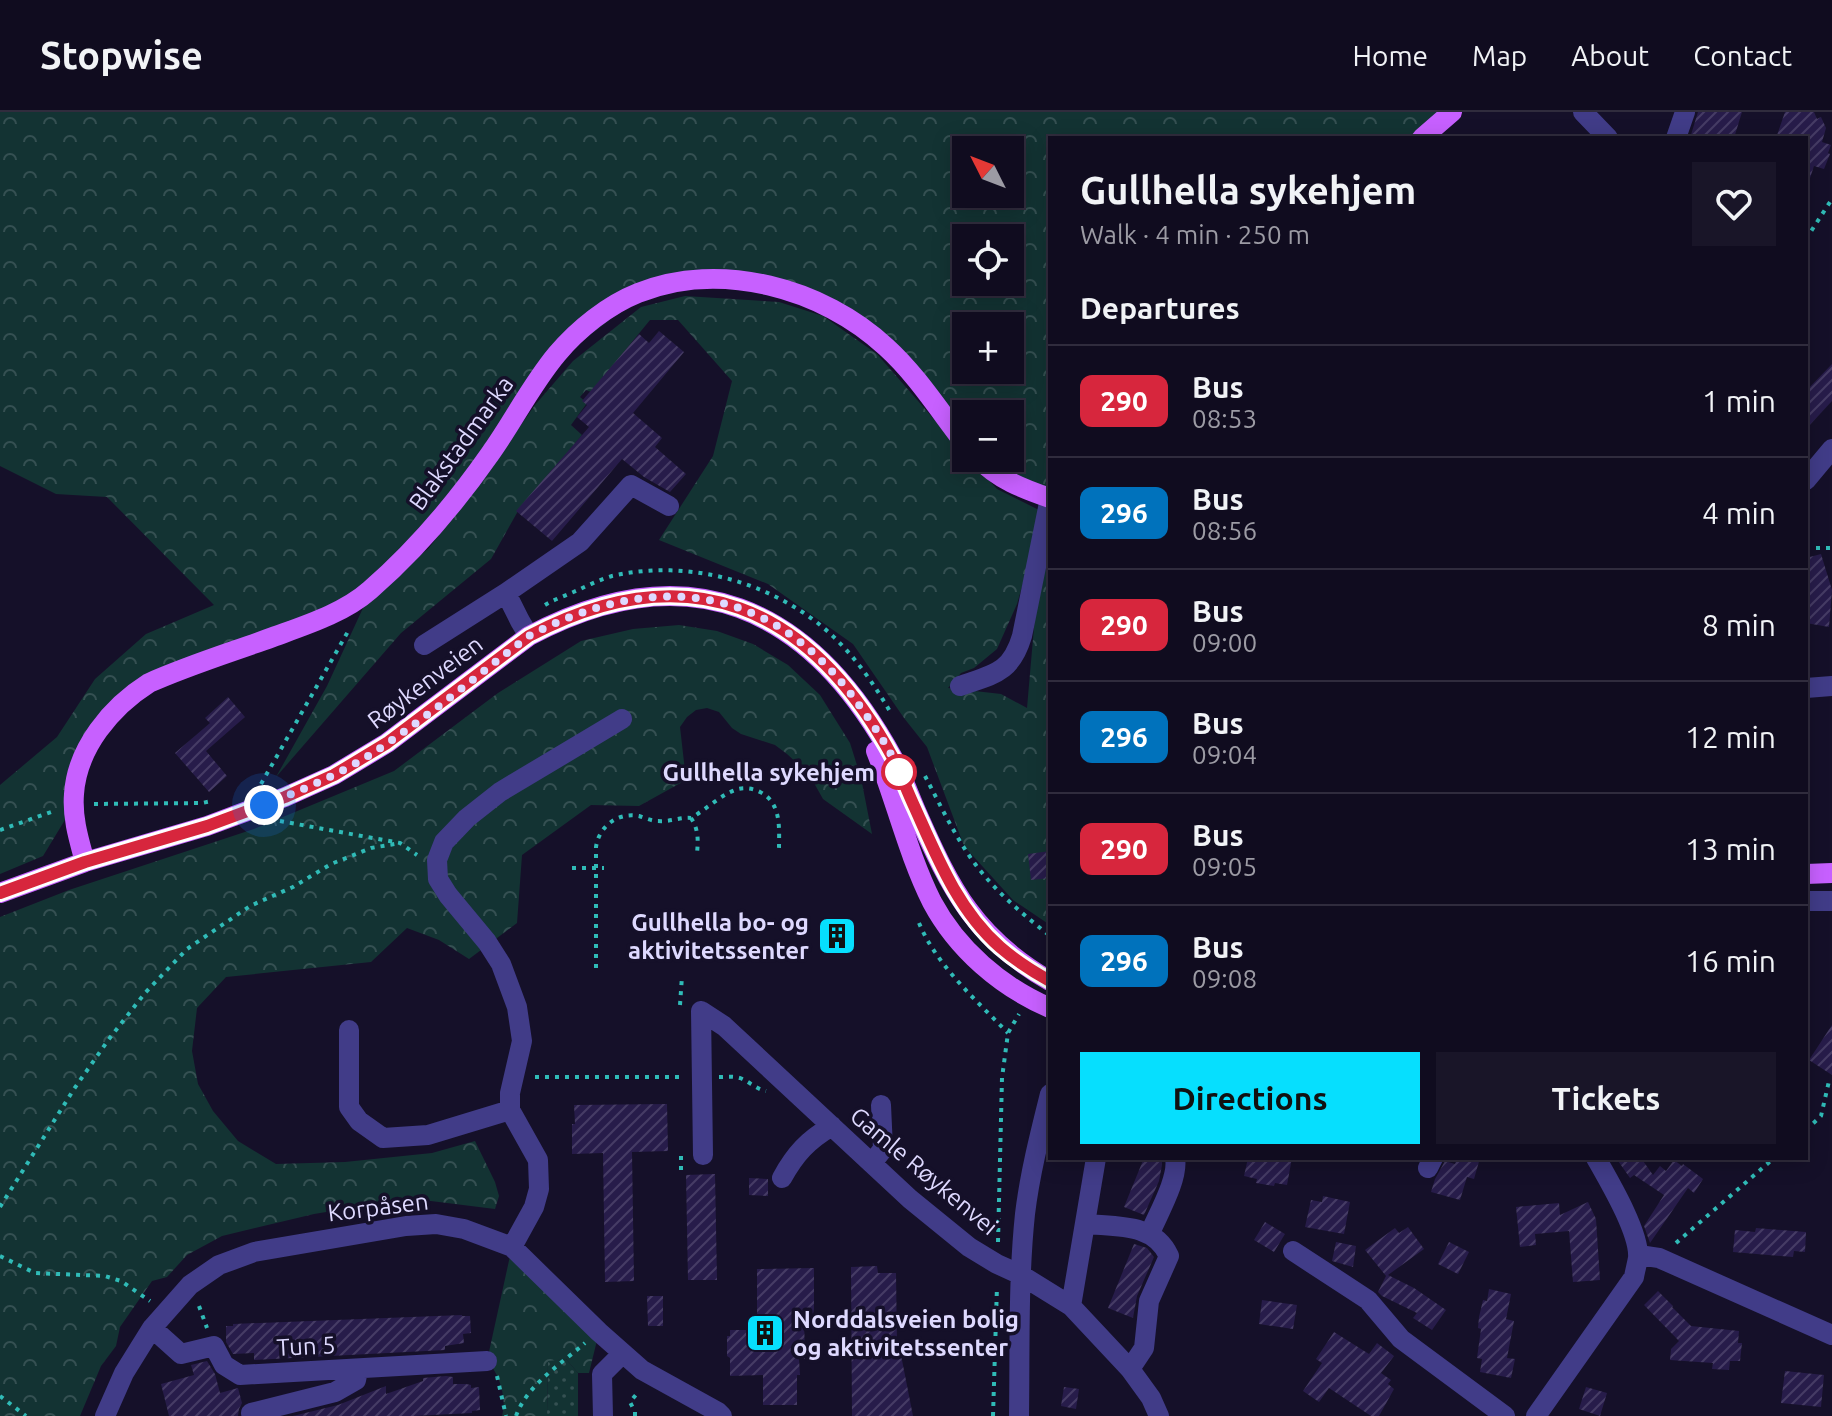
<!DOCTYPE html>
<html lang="en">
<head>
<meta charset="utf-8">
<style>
	body { margin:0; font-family:Ubuntu,sans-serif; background:#191528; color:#f1f3f6; height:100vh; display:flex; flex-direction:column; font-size:30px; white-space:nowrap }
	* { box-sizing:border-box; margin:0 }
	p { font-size:26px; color:#9c9ba4 }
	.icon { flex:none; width:44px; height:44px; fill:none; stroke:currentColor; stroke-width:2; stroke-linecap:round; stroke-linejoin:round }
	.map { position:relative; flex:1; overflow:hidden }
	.details { position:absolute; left:1048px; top:24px; width:760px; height:1024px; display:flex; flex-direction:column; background:#100c1f; border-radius:0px; box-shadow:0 4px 20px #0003,0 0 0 2px #302c3d }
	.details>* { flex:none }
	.badge { padding:0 16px; border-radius:12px; font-size:28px; line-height:52px }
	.needle { width:52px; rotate:312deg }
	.tools { position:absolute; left:952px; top:24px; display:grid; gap:16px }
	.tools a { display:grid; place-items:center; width:72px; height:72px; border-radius:0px; background:#100c1f; box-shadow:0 4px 20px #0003,0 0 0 2px #302c3d; font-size:40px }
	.you { position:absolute; width:40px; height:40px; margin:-20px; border:6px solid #fff; border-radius:50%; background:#1a73e8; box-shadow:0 0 0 12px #1a73e833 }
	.map>.badge { position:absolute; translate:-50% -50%; box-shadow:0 0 0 4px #fff }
	h2 { padding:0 32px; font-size:30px; line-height:72px }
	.round { display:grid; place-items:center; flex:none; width:84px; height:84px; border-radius:0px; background:#191528 }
	.overview { display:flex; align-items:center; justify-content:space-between; height:136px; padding:0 32px }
	h1 { font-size:38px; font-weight:700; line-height:60px }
	.primary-button { display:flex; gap:16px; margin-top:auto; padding:16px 32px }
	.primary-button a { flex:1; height:92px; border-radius:0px; background:#06dffe; color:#111; font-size:32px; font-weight:700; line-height:92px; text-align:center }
	.primary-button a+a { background:#191528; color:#f1f3f6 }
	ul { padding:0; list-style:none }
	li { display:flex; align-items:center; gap:24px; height:112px; padding:0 32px; border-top:2px solid #302c3d }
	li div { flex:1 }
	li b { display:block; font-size:30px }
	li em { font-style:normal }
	li .badge { min-width:88px; font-weight:700; text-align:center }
	header { display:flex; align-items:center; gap:48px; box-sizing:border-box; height:112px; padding:0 40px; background:#100c1f; border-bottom:2px solid #302c3d }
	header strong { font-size:38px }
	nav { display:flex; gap:44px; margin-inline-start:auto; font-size:28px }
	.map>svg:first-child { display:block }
	.green { fill:url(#green-dots) }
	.forest { fill:url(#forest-crowns); fill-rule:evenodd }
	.building { fill:url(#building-hatch) }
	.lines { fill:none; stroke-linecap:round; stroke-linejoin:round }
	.path { stroke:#30bbb7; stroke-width:4; stroke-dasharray:4 6; stroke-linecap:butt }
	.minor { stroke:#413c88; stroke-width:20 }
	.major { stroke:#c760ff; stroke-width:20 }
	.line-casing { stroke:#fff; stroke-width:18 }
	.line { stroke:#d7263d; stroke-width:12 }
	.walk { stroke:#ded9ff; stroke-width:8; stroke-dasharray:0 14.4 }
	.stop-dot { fill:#fff; stroke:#d7263d; stroke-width:4 }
	.labels { text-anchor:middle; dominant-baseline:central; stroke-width:7; stroke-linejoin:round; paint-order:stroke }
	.street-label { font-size:24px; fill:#ded9ff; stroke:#151029 }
	.stop-label { font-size:24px; font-weight:bold; fill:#ded9ff; stroke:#151029; text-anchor:end }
	.poi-label { font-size:24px; font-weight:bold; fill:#ded9ff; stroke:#151029; text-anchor:end }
</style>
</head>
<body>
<header>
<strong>Stopwise</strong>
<nav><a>Home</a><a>Map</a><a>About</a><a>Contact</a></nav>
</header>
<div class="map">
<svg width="1832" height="1304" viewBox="0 0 1832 1304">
	<defs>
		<pattern id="green-dots" width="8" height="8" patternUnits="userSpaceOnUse" patternTransform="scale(2)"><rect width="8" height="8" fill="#133333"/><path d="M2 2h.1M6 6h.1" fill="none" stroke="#355052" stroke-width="1.8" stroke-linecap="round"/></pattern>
		<pattern id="forest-crowns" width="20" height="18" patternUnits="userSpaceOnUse" patternTransform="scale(2)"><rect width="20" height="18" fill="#133333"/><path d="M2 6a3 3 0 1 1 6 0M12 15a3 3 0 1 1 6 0" fill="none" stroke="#355052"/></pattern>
		<pattern id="building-hatch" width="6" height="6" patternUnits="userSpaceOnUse" patternTransform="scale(2)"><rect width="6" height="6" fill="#271c4a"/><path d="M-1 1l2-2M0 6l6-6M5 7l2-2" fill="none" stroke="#463c65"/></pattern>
	</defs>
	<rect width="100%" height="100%" fill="#151029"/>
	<!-- green -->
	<path class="green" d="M566,1247L578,1261V1304H547L548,1248Z"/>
	<!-- forest -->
	<path class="forest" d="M0,0H1458L1433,26H1050V386L987,346H1010V302H966V324L833,194L710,168L637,187L561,245L432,412L364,473L292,519L149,571L112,600L74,693L43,744L0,762V673L57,625L95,567L146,522L214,493L107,385L56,382L0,354ZM966,38H1010V82H966ZM966,126H1010V170H966ZM966,214H1010V258H966Z
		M685,184L779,190L823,204L877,242L966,344V346H968L997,377L1043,400L1017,492L997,537L974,556L961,561L948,576L1001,582L1027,596L1037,481L1050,432V813L1013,788L964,734L927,635L904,606L853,532L768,472L659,428L713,344L732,269L678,208H650L591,280L586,278L580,285L587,291L571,313L582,323L518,399L491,447L401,521L276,665L327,574L369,483L428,437L475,378L535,293L573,249L641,195Z
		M679,513L717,519L753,532L788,553L820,583L850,631L861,666L872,722L823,687L809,662L787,642L775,633L741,622L732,616L719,600L707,596L696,598L687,605L680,615L686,668L639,694L591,693L522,743L517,811L469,847L439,828L407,816L371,850L226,865L197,896L192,939L198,972L213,999L238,1029L276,1052L345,1050L432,1041L475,1029L495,1070L499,1084L495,1097L431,1089L374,1092L314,1102L222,1124L187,1143L167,1165L152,1169L120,1215L116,1234L101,1254L80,1304H0V805L69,778L254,717L394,659L498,581L581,529L633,517Z
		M512,1135L599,1220L589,1261H578L566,1247L548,1249L547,1304H502C507,1287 500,1262 487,1249Z"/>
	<!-- building -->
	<path class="building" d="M1698,0H1742L1734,26H1690Z
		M1785,0H1814L1817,7L1821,5L1826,16L1822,30L1831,33L1828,41L1830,42L1824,57L1814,54L1809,69L1806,68V26H1776Z
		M659,219L684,240L633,301L662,326L655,335L686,362L670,380L644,365L622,347L552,429L516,399L589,315L577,305L587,293L582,289L639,222L649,231Z
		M1832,252V289L1806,317V279Z
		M1821,442L1832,478L1829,515L1806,511V446Z
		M228,585L245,605L206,639L227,664L209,680L175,641L210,611L205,606Z
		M1050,739V766L1031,768L1028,742Z
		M1832,913V963L1809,948Z
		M667,992L668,1039L632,1040L634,1169L605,1170L603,1041L572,1042V1012H575L574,993Z
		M1144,1046H1160L1162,1047V1053L1159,1069L1144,1103L1124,1095Z
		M1248,1046H1292L1287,1073L1275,1071L1274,1074L1256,1071L1257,1067L1244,1064Z
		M1457,1046H1480L1474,1067L1467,1065L1460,1088L1431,1080L1435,1067L1445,1049L1455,1052Z
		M1616,1046H1641L1653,1063L1660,1054L1666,1059L1674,1048L1682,1054L1683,1052L1703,1067L1694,1081L1688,1076L1650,1131L1644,1114L1664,1083L1634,1063L1630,1066Z
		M715,1062L717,1168H688L686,1063Z
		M749,1066L768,1067V1084L749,1083Z
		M1323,1084L1350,1090L1344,1122L1305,1115L1311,1088L1322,1090Z
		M1588,1090L1596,1107L1600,1168L1573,1170L1569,1119L1535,1122L1536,1133L1520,1135L1516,1095L1559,1091L1560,1103Z
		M1265,1110L1285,1122L1274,1140L1254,1128Z
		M1408,1115L1424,1137L1388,1163L1414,1176L1446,1198L1432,1218L1413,1206L1417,1201L1382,1184L1378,1180L1386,1164L1365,1138L1395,1116L1399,1121Z
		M1756,1116L1806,1120L1805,1140L1794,1139L1793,1145L1733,1140L1735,1118L1755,1120Z
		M1336,1130L1356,1134L1353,1155L1332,1149Z
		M1449,1130L1469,1140L1458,1162L1438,1152Z
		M1134,1132L1147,1136L1154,1145L1137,1184L1133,1206L1108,1196Z
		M877,1154L878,1161H896L897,1232H901V1243L913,1304H852L851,1155Z
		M814,1156V1197L813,1204L804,1205L805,1247H799L800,1263H797V1293H763V1263L730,1264V1246L727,1244V1224H730V1218H757V1157Z
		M1489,1177L1511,1182L1506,1207L1514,1209L1507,1246L1515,1247L1511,1266L1480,1260L1482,1247L1477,1246L1481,1217L1478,1216L1479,1205L1483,1188L1487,1189Z
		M1658,1179L1673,1194L1672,1195L1691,1214L1739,1219L1738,1231H1742L1740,1249H1730L1729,1258L1712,1257L1713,1251L1670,1248L1671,1237L1679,1229L1644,1193Z
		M647,1184H663V1214H648Z
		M1262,1188L1297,1193L1293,1217L1259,1212Z
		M462,1203V1204H470L471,1221L463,1222L464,1231L445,1234V1238L254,1248V1241L233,1242L226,1230V1214H233V1212Z
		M1334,1220L1369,1242L1377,1231L1394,1244L1381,1261L1391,1268L1388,1272L1394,1277L1379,1304H1371L1329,1276L1319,1290L1303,1279L1322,1251L1316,1247Z
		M207,1249L215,1262L220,1281L238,1276L242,1291L239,1297L238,1304H169L161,1272L194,1263L191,1253Z
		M1785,1259L1824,1263L1821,1295L1781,1291Z
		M446,1264L453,1265V1272H466L471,1273V1276L479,1275L480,1298L472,1299V1301L413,1304H293L338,1293L386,1274V1282L423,1269V1266Z
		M1064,1275L1079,1277L1076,1297L1061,1294Z
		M1586,1275L1607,1281L1600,1304L1579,1297Z"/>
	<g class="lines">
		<!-- path -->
		<path class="path" d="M1806,127L1832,87
			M1806,436H1832
			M545,493C555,487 567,483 578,478C589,473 601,467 612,464C682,448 758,466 815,509C848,534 872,568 892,603
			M925,664C944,700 962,740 990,770C1008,790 1029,807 1050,824
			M261,672L350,516
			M94,692L202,691L212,689
			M691,706C699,718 698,729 697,742
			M280,709L400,731L417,743
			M0,718L54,699
			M572,756H604
			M919,811C937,854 976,888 1008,921
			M596,856V735C599,714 618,700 639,704C645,706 652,709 658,709C670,710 680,705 691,706C705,698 721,683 735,678C743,675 752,676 760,680C782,691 779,717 779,737
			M680,893L682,864
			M535,965H682
			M719,965C726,965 733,964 740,966C750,970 756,977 766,979
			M1806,1018L1821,1004L1829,969L1832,967
			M681,1058V1042
			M0,1095L74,977L109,927L145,881L187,837L250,794L293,775L331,752L371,736L400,731
			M998,1130L1002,966L1008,921L1019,902
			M1676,1131L1774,1046
			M0,1144L35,1161L105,1164L121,1169L150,1189
			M199,1194L207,1216
			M497,1264L506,1304
			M0,1284L26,1304
			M516,1304C527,1273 561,1252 585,1231
			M635,1304V1300L630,1290L639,1279
			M993,1304L997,1174"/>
		<!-- minor -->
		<path class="minor" d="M1583,0L1608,26
			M1676,26L1685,0
			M1806,368L1832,337
			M529,524L520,509L506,481L580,430L631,373L669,394
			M424,533L506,481
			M960,574C994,562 1011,561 1022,524L1050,386
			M1806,576L1832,574
			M1806,789H1832
			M701,899L724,914L910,1087L969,1135L997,1152L1021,1163L1071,1194L1130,1257L1151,1286L1159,1304
			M701,899L703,1043
			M349,918V995L359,1009L383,1026L428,1023L510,998
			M872,1051L883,1037L881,993
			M1428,1056L1433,1046
			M782,1066C795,1042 808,1028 832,1014
			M1086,1112C1117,1115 1154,1111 1169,1144L1149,1189L1144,1236L1130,1257
			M1150,1121C1158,1102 1179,1066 1175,1046
			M512,1135L534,1095L539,1077L538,1048L510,998V981L522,929L517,895L501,852L487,830L448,783L438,767L437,748L444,730L467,706L500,680L622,607
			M1293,1139L1368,1188L1401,1227L1505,1304
			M1639,1143L1659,1146L1832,1223
			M1071,1194L1096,1046
			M152,1216L181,1242L214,1234L224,1253L240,1263L487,1249
			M251,1301L335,1280L356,1268L358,1258
			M105,1304L124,1261L152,1216L190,1173L219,1153L254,1140L406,1114L436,1112L464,1117L512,1135L599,1220L642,1258L718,1300L722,1304
			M603,1304L602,1262L623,1241
			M1019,1304C1020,1237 1018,1169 1025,1102C1030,1061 1040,1022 1050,982
			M1536,1304L1634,1165C1635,1159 1637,1152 1638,1146C1640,1121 1609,1069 1596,1046"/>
		<!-- major -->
		<path class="major" d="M1422,26L1452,0
			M978,346C997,367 1024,377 1050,386
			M876,639C896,689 908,742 932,790C957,837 1001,875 1050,896
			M85,750C79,728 72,706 74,682C77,636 111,595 149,571C189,553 232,540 273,525C306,513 344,501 370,478C416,438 455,392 490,342C513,310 531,273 557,242C578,217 608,193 638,181C720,148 823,176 886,235C917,263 940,300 966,333
			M1806,762L1832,761
			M0,781L85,750L207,714L285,685L334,663L387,631L529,524C688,439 810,494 893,646C902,663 909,683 917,701C951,778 975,826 1050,869"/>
	</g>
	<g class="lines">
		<!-- line casing -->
		<g class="line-casing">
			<path id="line" d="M0,781L85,750L207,714L285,685L334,663L387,631L529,524C688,440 810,493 893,646C901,662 907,679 915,696C937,745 958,798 1000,835C1015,848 1032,859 1050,869"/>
		</g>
		<!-- line -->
		<use href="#line" class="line"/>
		<!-- walk -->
		<path class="walk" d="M264,693C298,680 333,665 365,646C422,610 475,565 529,524C650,460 765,470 851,582C869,607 888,632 899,660"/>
	</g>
	<!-- icons -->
	<defs>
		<g id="building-square" transform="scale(2)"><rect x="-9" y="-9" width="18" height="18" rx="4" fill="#06dffe" stroke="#151029"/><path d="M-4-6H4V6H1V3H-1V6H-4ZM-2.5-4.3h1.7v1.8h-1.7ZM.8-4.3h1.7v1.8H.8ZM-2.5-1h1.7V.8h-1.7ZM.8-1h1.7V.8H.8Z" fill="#111"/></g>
	</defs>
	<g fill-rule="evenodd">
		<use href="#building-square" x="837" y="824"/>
		<use href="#building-square" x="765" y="1221"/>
	</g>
	<!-- markers -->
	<circle class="stop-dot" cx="899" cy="660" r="16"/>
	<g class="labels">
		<!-- street labels -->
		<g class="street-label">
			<text transform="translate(461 331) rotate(-54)">Blakstadmarka</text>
			<text transform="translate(425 570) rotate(-37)">Røykenveien</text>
			<text transform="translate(924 1059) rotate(40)">Gamle Røykenvei</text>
			<text transform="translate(378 1095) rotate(-7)">Korpåsen</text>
			<text transform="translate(306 1234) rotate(-3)">Tun 5</text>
		</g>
		<!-- stop labels -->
		<g class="stop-label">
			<text x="875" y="660">Gullhella sykehjem</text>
		</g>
		<!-- poi labels -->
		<g class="poi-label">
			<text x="809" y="810">Gullhella bo- og<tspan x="809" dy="28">aktivitetssenter</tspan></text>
			<text x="793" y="1207" text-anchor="start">Norddalsveien bolig<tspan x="793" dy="28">og aktivitetssenter</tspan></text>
		</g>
	</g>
</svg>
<div class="tools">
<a><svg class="needle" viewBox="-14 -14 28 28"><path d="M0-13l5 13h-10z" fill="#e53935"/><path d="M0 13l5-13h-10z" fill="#9c9ba4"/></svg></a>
<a><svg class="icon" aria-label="locate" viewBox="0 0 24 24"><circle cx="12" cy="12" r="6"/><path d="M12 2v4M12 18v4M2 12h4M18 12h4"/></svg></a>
<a>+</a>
<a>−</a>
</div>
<div class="you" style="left:264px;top:693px"></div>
<section class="details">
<div class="overview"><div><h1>Gullhella sykehjem</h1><p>Walk · 4 min · 250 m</p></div><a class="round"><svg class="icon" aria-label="heart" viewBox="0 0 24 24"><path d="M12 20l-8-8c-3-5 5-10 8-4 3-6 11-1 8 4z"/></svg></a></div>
<h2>Departures</h2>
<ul>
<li><span class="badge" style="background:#d7263d;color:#fff">290</span><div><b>Bus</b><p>08:53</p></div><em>1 min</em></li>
<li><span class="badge" style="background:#0072bc;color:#fff">296</span><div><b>Bus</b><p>08:56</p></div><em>4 min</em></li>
<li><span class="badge" style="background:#d7263d;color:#fff">290</span><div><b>Bus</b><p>09:00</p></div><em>8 min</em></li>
<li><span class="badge" style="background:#0072bc;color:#fff">296</span><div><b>Bus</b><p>09:04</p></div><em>12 min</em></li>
<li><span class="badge" style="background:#d7263d;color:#fff">290</span><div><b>Bus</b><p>09:05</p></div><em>13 min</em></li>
<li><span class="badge" style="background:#0072bc;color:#fff">296</span><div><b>Bus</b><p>09:08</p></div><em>16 min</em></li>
</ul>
<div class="primary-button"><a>Directions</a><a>Tickets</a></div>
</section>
</div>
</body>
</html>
